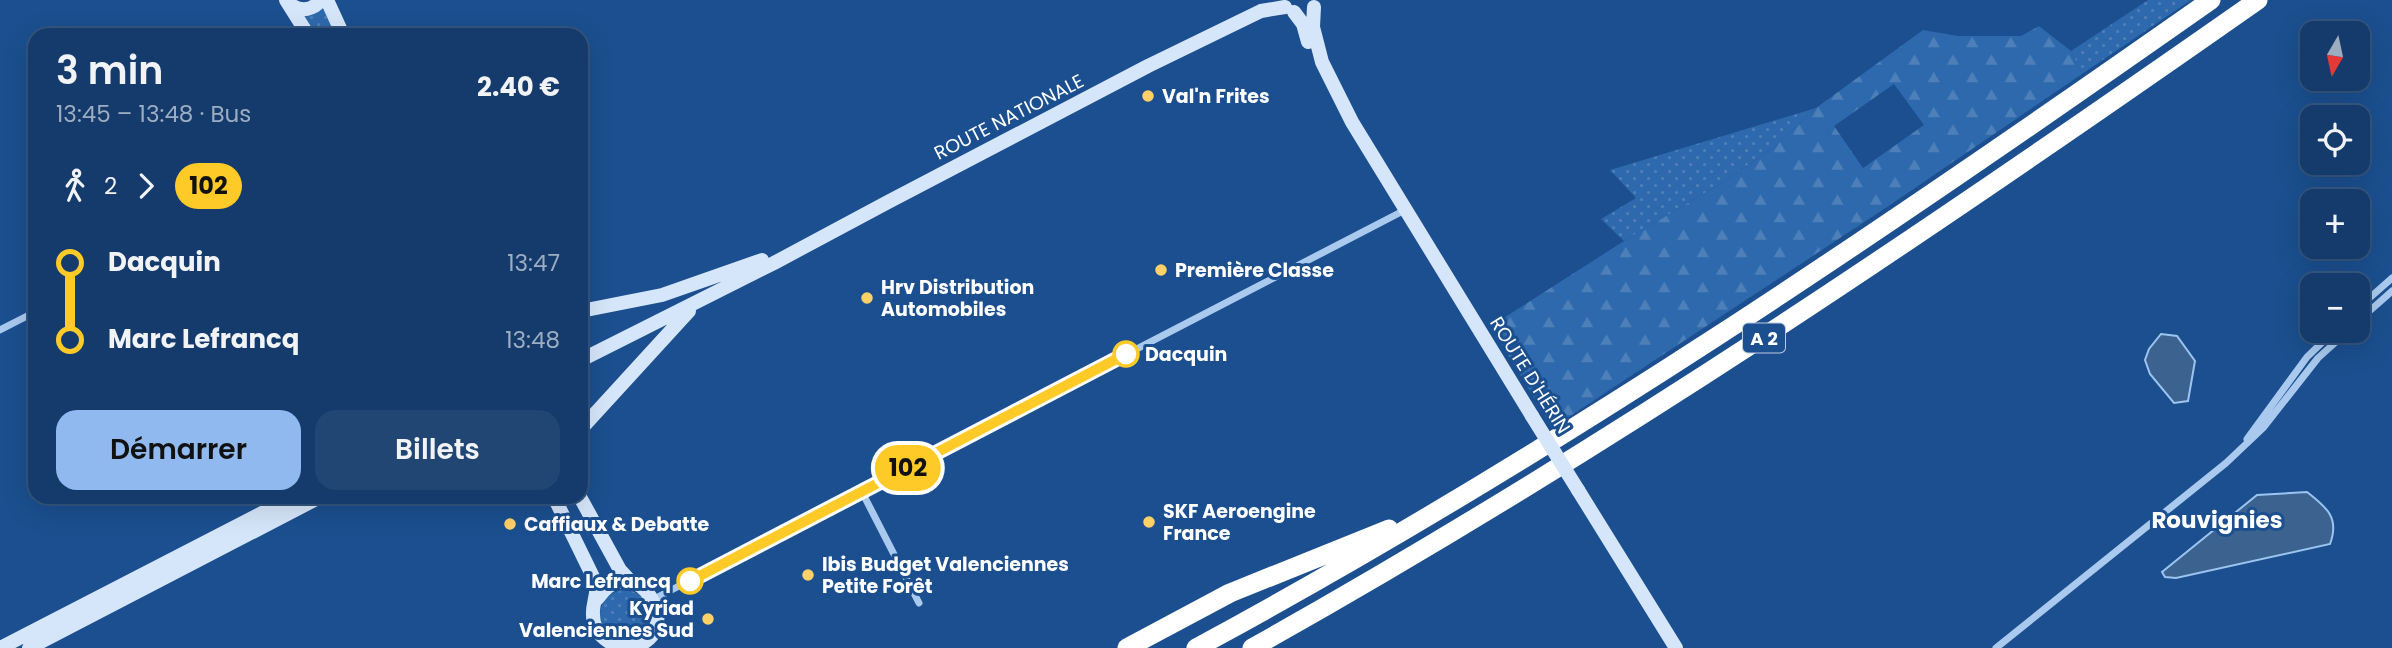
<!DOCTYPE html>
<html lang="fr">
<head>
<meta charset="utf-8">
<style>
	body { margin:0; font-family:Poppins,sans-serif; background:#214673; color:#f1f3f6; height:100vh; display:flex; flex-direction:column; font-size:26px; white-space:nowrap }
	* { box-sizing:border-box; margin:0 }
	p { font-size:23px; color:#9dadc1 }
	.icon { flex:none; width:38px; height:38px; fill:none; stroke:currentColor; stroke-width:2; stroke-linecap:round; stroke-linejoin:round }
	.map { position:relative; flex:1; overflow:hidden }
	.panel { position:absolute; left:28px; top:28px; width:560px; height:476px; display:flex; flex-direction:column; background:#143b6b; border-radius:21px; box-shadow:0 7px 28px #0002,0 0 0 2px #33557e }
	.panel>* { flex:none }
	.badge { padding:0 14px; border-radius:23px; font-size:24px; line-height:46px }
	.needle { width:46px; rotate:189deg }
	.fabs { position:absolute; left:2300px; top:21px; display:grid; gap:14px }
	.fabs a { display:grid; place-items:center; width:70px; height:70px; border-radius:14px; background:#143b6b; box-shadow:0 7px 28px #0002,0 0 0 2px #33557e; font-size:35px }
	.map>.badge { position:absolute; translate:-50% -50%; box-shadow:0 0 0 4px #fff }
	.legs { display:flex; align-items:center; gap:10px; height:77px; padding:0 28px; font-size:23px }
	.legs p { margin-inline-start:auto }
	.overview { display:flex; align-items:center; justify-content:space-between; height:119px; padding:0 28px }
	h1 { font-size:38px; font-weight:600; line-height:52px }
	.primary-button { display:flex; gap:14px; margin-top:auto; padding:14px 28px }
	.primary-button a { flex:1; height:80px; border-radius:21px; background:#90b9f0; color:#111; font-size:28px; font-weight:600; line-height:80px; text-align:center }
	.primary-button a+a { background:#214673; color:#f1f3f6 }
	ul { padding:0 28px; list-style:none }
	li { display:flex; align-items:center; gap:24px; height:77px; font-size:26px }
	li i { display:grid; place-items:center; width:10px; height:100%; margin:0 9px; background:currentColor }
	li i::after { content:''; width:18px; height:18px; margin:-9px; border:5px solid; border-radius:50%; background:#143b6b }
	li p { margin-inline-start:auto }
	li:first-child i { background:linear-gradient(#0000 50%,currentColor 0) }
	li:last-child i { background:linear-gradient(currentColor 50%,#0000 0) }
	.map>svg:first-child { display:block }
	.grass { fill:url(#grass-dots) }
	.forest { fill:url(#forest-firs); fill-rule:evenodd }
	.water { fill:#3c6290; stroke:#9cc4f0; stroke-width:2 }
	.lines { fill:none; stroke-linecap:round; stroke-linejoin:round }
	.street { stroke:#a9c9ee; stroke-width:7 }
	.secondary { stroke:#d6e6fa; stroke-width:14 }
	.highway { stroke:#fff; stroke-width:19 }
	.secondary-bridge { stroke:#d6e6fa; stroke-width:14 }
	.line-1-casing { stroke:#fff; stroke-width:16 }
	.line-1 { stroke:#feca28; stroke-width:10 }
	.poi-dot { fill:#ffd166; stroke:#1b4f8f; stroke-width:2.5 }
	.stop-1-dot { fill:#fff; stroke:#feca28; stroke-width:3.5 }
	.labels { text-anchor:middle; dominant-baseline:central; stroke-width:6; stroke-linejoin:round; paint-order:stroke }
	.shield { fill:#1b4f8f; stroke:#bbcadd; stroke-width:2 }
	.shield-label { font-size:18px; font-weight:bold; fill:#fff }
	.poi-label { font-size:19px; font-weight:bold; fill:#fff; stroke:#1b4f8f; text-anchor:start }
	.street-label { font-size:19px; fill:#fff; stroke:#1b4f8f }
	.stop-label { font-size:19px; font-weight:bold; fill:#fff; stroke:#1b4f8f; text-anchor:start }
	.quarter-label { font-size:23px; font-weight:bold; fill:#fff; stroke:#1b4f8f }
</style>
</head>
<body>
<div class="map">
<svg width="2392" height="648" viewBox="0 0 2392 648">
	<defs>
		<pattern id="grass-dots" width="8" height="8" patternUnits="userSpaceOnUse" patternTransform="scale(1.75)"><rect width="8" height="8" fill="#2e69ad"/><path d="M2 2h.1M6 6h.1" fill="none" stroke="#4d80b9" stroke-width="1.8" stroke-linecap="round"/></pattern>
		<pattern id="forest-firs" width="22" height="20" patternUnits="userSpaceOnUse" patternTransform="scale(1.75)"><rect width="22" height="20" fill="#2e69ad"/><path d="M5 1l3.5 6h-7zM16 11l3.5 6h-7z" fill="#4d80b9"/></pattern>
	</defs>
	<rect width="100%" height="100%" fill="#1b4f8f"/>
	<!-- grass -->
	<path class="grass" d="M2148,0H2191L2082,74L2071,51Z
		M324,5L340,35H312L303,14Z
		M1816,108L1774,147L1720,184L1624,241L1601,219L1636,198L1610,170Z
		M600 615a25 25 0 1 1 50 0a25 25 0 1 1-50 0Z"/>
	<!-- forest -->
	<path class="forest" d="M2039,26L2071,51L2082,74L1890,205L1552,428L1491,326L1624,241L1720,184L1774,147L1816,108L1923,30L1958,36H2021ZM1894,84L1924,125L1863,168L1834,126Z"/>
	<!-- water -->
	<path class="water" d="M2161,334L2177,336L2195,361L2188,401L2174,403L2150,374L2145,360L2149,349Z
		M2307,492C2326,507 2340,517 2330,544L2176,578L2165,577L2162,572L2257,495Z"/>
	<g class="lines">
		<!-- street -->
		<path class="street" d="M2357,309L2392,278
			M2357,322L2392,291
			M0,330L35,312
			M2247,439L2307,357L2334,331
			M862,492L919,603
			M654,599L1405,210
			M1996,648L2226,463L2263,428L2318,358L2348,331"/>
		<!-- secondary -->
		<path class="secondary" d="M286,0L308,35
			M327,0L343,35
			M291,5C302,12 313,10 321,0
			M1314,7L1313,27L1322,62L1352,122L1532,416
			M1294,12L1303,24L1308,42
			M581,311L662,295L762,260
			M581,360L774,263L888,202L1148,66L1261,11L1285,7
			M581,429L689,311
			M1578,490L1676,648
			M554,497L596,583C598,595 592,604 593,615C593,634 611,648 630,647C691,637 636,542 597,599
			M580,497L620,570L632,583
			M0,648L293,497
			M29,648L320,497"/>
		<!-- highway -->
		<path class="highway" d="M1127,648L1230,593L1389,529
			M1196,648C1550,457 1882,231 2211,0
			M1252,648C1601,453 1931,229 2258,0"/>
		<!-- secondary-bridge -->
		<path class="secondary-bridge" d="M1532,416L1578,490"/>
	</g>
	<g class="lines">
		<!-- line-1 casing -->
		<g class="line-1-casing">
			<path id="line-1" d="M690,581L1126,354"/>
		</g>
		<!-- line-1 -->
		<use href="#line-1" class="line-1"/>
	</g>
	<!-- markers -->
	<g class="poi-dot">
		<circle cx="1148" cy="96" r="7"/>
		<circle cx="1161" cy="270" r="7"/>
		<circle cx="867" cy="298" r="7"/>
		<circle cx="1149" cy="522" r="7"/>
		<circle cx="510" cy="524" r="7"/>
		<circle cx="808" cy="575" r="7"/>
		<circle cx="708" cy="619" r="7"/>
	</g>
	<g class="stop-1-dot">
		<circle cx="1126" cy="354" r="12"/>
		<circle cx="690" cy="581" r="12"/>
	</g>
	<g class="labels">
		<!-- shield labels -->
		<rect class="shield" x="1743" y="323.5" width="42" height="29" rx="5"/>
		<g class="shield-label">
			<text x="1764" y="338">A 2</text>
		</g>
		<!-- poi labels -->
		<g class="poi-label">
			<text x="1162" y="96">Val'n Frites</text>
			<text x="1175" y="270">Première Classe</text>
			<text x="881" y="287">Hrv Distribution<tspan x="881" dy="22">Automobiles</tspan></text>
			<text x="1163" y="511">SKF Aeroengine<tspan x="1163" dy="22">France</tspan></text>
			<text x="524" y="524">Caffiaux &amp; Debatte</text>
			<text x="822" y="564">Ibis Budget Valenciennes<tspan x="822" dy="22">Petite Forêt</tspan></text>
			<text x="694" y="608" text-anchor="end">Kyriad<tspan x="694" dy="22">Valenciennes Sud</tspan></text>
		</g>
		<!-- street labels -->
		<g class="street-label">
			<text transform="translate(1009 117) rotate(-27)">ROUTE NATIONALE</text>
			<text transform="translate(1530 375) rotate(58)">ROUTE D'HÉRIN</text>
		</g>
		<!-- stop labels -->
		<g class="stop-label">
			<text x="1145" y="354">Dacquin</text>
			<text x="671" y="581" text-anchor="end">Marc Lefrancq</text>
		</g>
		<!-- quarter labels -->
		<g class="quarter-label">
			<text x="2217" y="520">Rouvignies</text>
		</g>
	</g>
</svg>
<div class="fabs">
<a><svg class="needle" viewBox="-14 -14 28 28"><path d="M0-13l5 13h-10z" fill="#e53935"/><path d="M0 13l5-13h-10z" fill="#9dadc1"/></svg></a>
<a><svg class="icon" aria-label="locate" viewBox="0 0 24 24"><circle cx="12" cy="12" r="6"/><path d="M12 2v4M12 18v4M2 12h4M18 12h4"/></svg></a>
<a>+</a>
<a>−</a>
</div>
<b class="badge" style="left:908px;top:468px;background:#feca28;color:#111">102</b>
<section class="panel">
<div class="overview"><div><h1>3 min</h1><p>13:45 – 13:48 · Bus</p></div><b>2.40 €</b></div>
<div class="legs"><svg class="icon" aria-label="walk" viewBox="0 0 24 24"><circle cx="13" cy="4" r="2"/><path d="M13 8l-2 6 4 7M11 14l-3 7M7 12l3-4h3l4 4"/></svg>2<svg class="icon" aria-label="forward" viewBox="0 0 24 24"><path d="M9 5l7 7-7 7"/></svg><b class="badge" style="background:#feca28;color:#111">102</b></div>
<ul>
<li><i style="color:#feca28"></i><b>Dacquin</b><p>13:47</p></li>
<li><i style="color:#feca28"></i><b>Marc Lefrancq</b><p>13:48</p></li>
</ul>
<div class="primary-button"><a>Démarrer</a><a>Billets</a></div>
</section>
</div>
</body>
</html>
